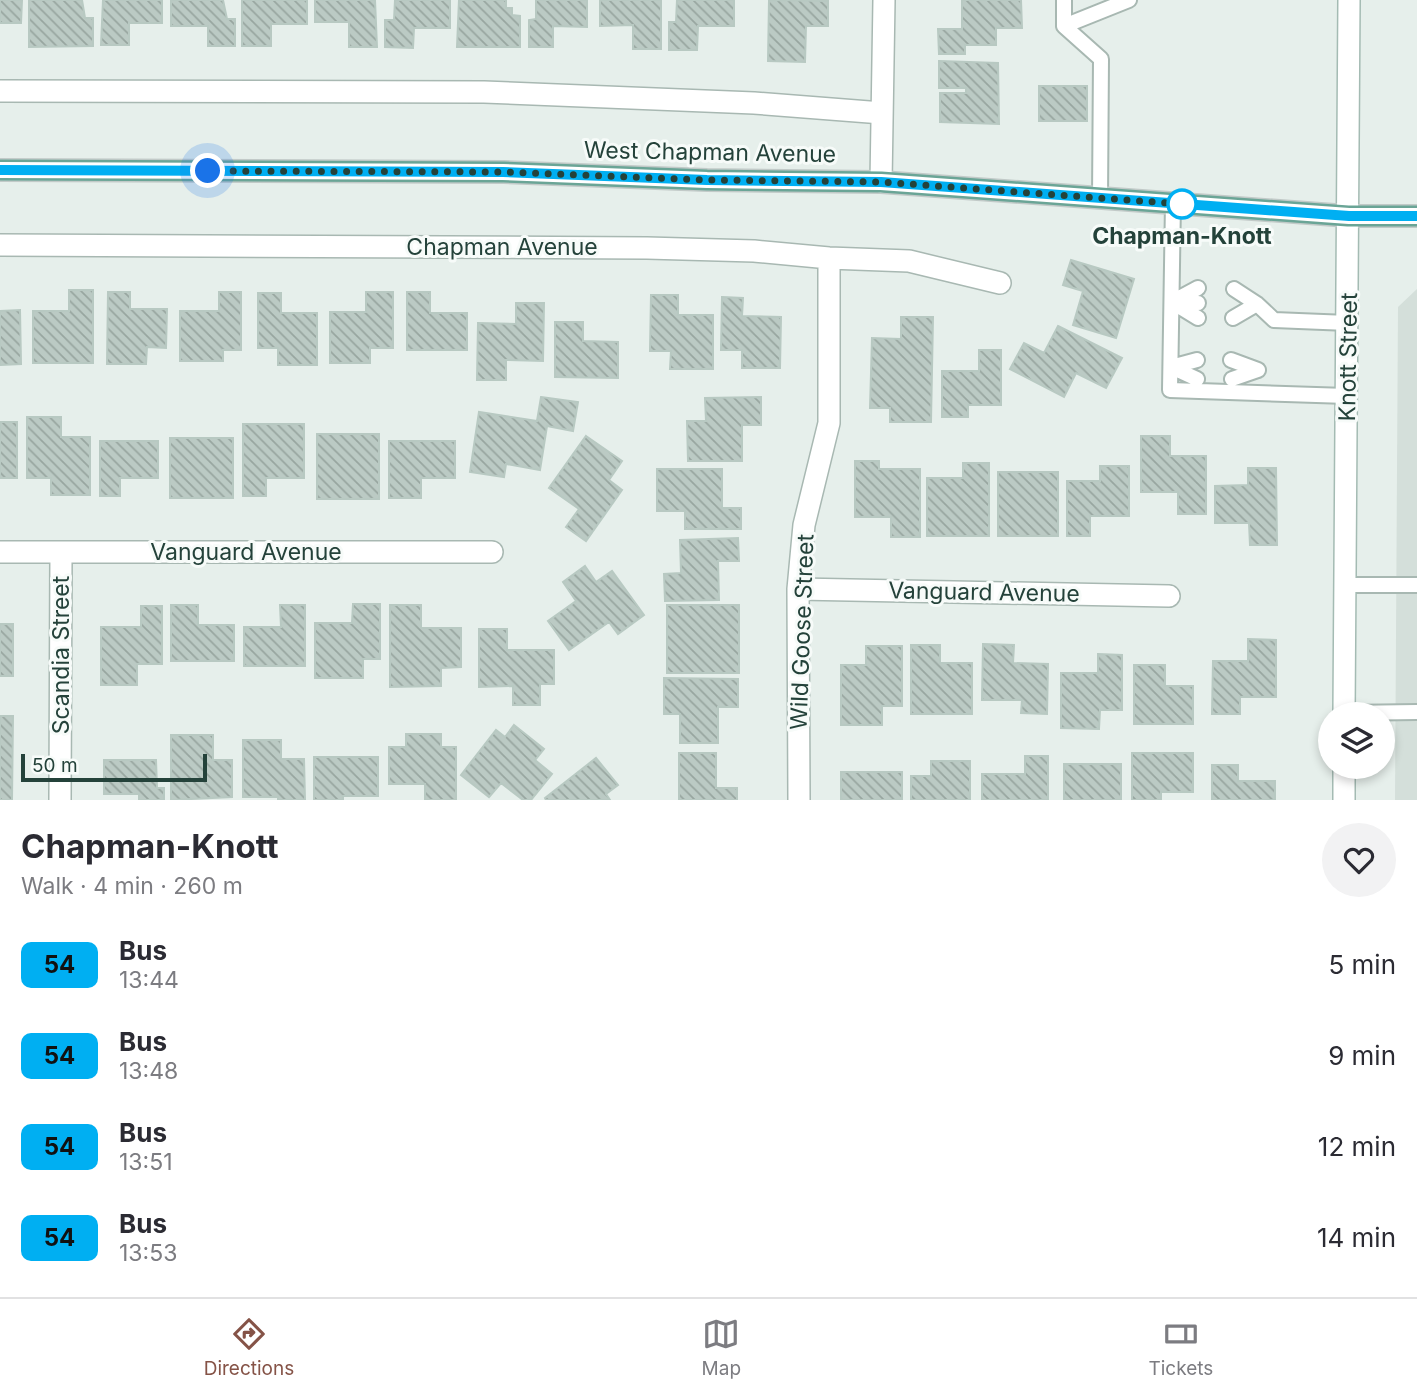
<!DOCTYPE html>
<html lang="en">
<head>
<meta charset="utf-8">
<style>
	body { margin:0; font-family:Inter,sans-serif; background:#f2f2f3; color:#2b2b33; height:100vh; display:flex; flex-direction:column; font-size:26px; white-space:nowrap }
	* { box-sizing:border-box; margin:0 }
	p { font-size:23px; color:#7c7c81 }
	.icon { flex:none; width:38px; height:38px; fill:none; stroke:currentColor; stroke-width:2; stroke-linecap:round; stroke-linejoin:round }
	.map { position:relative; height:800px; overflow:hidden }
	.details { display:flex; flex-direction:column; background:#fff; flex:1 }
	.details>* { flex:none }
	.badge { padding:0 14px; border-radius:10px; font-size:24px; line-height:46px }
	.controls { position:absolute; left:1318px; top:702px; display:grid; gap:14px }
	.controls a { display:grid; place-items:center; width:77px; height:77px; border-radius:50%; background:#fff; box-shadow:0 4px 10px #0003; font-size:35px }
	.scale { position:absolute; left:21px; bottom:18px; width:186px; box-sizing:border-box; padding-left:7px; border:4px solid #24423a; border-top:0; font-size:19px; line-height:24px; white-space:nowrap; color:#24423a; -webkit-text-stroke:5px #f7fbf9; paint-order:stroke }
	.you { position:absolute; width:35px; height:35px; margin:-18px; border:5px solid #fff; border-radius:50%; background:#1a73e8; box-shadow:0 0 0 10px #1a73e833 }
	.map>.badge { position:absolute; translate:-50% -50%; box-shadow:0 0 0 4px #fff }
	.round { display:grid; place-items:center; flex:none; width:74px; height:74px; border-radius:37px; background:#f2f2f3 }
	.summary { display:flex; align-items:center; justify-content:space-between; height:119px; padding:0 21px }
	h1 { font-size:33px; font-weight:700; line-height:52px }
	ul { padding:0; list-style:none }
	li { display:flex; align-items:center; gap:21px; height:91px; padding:0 21px }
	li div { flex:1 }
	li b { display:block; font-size:26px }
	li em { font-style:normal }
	li .badge { min-width:77px; font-weight:700; text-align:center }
	.tabs { display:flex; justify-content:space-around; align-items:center; height:98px; border-top:2px solid #e1e1e2; background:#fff; font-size:19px; color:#7c7c81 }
	.tabs a { display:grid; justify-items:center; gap:4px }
	.tabs .on { color:#855347 }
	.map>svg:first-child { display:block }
	.built { fill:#d4dfda }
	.building { fill:url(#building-back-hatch); stroke:#b8c9c2; stroke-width:2 }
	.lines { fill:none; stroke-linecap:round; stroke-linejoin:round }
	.lane-casing { stroke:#a8b8b2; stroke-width:18 }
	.street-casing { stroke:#a8b8b2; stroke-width:24 }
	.secondary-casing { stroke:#a4bbb3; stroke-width:24 }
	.primary-casing { stroke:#c2cac8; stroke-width:24 }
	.lane { stroke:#fff; stroke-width:14 }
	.street { stroke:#fff; stroke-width:21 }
	.secondary { stroke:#fff; stroke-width:21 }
	.primary { stroke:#6aa596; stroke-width:21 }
	.line-casing { stroke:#fff; stroke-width:16 }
	.line { stroke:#00aff2; stroke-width:10 }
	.walk { stroke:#24423a; stroke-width:7; stroke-dasharray:0 12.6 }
	.stop-dot { fill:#fff; stroke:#00aff2; stroke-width:3.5 }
	.labels { text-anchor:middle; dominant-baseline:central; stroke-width:6; stroke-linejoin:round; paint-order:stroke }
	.street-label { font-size:23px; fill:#24423a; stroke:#f7fbf9 }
	.stop-label { font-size:23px; font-weight:bold; fill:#24423a; stroke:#f7fbf9 }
</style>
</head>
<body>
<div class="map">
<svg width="1417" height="800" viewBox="0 0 1417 800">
	<defs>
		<pattern id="building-back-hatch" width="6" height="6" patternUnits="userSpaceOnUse" patternTransform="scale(1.75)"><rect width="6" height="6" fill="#bbcac4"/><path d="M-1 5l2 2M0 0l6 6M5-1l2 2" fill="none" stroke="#98a6a0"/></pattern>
	</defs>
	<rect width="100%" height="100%" fill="#e6efeb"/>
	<!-- built -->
	<path class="built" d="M1417,289V800H1395L1398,307Z"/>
	<!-- building -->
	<path class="building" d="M0,0H22L21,23H0Z
		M29,0H82L85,18H93V46L29,47Z
		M103,0H162V23H129V45H101Z
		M171,0H223L227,19H235V46H208V26H171Z
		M242,0H307V24H271V46H242Z
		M315,0H375L377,47H349V22H315Z
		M395,0H450V28H414L413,48L385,47V20H394Z
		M459,0H506V8H512V15L520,16V47H457Z
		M536,0H587V27L553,26V47H529V20L536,19Z
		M600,0H661V49H633V25L600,26Z
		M677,0H734V26H698L697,50H669V22H676Z
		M769,0L828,1V26H806L805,62L768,61Z
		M962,0H1021L1022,28H996V45H965V54H939L938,29H962Z
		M939,61L998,63L999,124L940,122V93H966V88H939Z
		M1039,86H1087V121H1039Z
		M1071,260L1134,279L1116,338L1073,325L1083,291L1063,285Z
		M69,290H93V363H33V311H69Z
		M108,292H130V309H167L166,348L147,347L146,364H107Z
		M219,292H241V350H223V361H180V311H219Z
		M366,292H393V348H370V363H330V312H366Z
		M407,292H430V313H467V350H407Z
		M258,293H281V313H317V365H278V348H258Z
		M651,295H678V315H713V369H670L671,351H650Z
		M722,297L743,298L742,316L781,317L780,368H742V350H721Z
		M516,303H544L543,361L506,360V380H477L478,323L516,324Z
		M20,310L21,364L0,365V311Z
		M901,317H933L931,422H890V408H870L872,338L901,339Z
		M555,322H583V341L618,342V378L555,377Z
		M1058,326L1122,358L1106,388L1076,373L1064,397L1010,369L1024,343L1044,353Z
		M979,350H1001V405H968V417H942V371H979Z
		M541,397L578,402L573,431L547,426L540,470L506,464L504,477L470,472L479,412L537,421Z
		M761,397V425H742V461H688L687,421H706L705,398Z
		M27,417H61V437H90V495H51V478H27Z
		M0,422H17V478H0Z
		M243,424H304V478H266V496H243Z
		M317,434H379V499H317Z
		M586,436L622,461L609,480L622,490L586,541L566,527L579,509L549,488Z
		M1141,436H1170V456H1206V514H1178V492H1141Z
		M170,438H233V498H170Z
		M100,441H158V478H120V496H100Z
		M389,441H455V478H421V498H389Z
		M855,461H879V469H920V537H891V517H855Z
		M963,463H989V536H927V478H963Z
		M1100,466H1129V516H1090V536H1067V481H1100Z
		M1248,468H1276L1277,545H1250L1249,523H1215V486L1248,485Z
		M657,469H722V508H741V529H685V511H657Z
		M998,472H1058V536H998Z
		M738,538L739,561H718L719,600L665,601L664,574L681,573L680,540Z
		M585,566L596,582L612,571L644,615L618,634L609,622L569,650L548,621L576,601L563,582Z
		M353,604H380V659H363V678H315V623H352Z
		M171,605H198V625H234V661H171Z
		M280,605H305V666H244V627H281Z
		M390,605H421V628H461V667L441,668V686L390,687Z
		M667,605H739V673H667Z
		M141,606H162V664H137V685H101V627H141Z
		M0,624H13V676H0Z
		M479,629H507V650H554V684H540V705H513V686L479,687Z
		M1248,639L1276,640V697H1240V714H1212L1213,661H1248Z
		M983,644L1014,645L1013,663L1048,664L1047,714L1021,713L1022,700H982Z
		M911,645H940V663H972V714H911Z
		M866,646H902V706H882V725H841V665H866Z
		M1098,654L1122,655V710H1100L1099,729L1061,728V673H1098Z
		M1134,665H1165V686H1193V724H1134Z
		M664,678L738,679V707H718V743H680V714H664Z
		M0,716H13L12,800H0Z
		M514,725L544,749L535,760L552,774L531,800H523L501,783L489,797L461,775L496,730L505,737Z
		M406,734H441V747H456V800H425V784H389V747H406Z
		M171,735H213V760H232V797L171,800Z
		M243,740H281V759H304L305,800H278V797H243Z
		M679,753H716V788H737V800H679Z
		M1132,753H1193V792H1161V800H1132Z
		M1025,756H1048V800H982V774H1025Z
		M314,757H378V796H343V800H314Z
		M596,758L618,785L606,794L610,800H546L545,798Z
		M104,760H156L157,788H164V800H139V794H104Z
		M931,761H970V800H911V776H931Z
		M1064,764H1121V800H1064Z
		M1212,765H1238V781H1275V800H1212Z
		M841,772H902V800H841Z"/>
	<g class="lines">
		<!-- lane casing -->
		<g class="lane-casing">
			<path id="lane" d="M1064,0V26L1101,59L1100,198
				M1064,26L1129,0
				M1173,203L1170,390L1347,396
				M1234,289L1257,304L1274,320L1348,323
				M1172,302L1198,318
				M1172,302L1198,288
				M1173,302L1198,303
				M1233,318L1257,304
				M1231,360L1258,370
				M1171,367L1197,379
				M1171,367L1197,360
				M1232,379L1258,370
				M1345,585H1417
				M1344,713L1417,712"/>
		</g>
		<!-- street casing -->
		<g class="street-casing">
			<path id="street" d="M0,91L484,92L754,103L882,113
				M881,182L884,0
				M0,245L647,248L754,251L829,258L909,261L1000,283
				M0,552H492
				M798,589L1169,596
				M60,800L61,552
				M799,800L798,589L804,525L829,423V258"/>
		</g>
		<!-- secondary casing -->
		<g class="secondary-casing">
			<path id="secondary" d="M1344,714L1349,0
				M1344,800V766"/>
		</g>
		<!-- primary casing -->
		<g class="primary-casing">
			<path id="primary" d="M0,170L504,172L707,180L881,182L1348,216H1417"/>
		</g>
		<!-- lane -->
		<use href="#lane" class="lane"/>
		<!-- street -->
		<use href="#street" class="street"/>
		<!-- secondary -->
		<use href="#secondary" class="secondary"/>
		<!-- primary -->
		<use href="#primary" class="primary"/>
	</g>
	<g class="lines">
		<!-- line casing -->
		<g class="line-casing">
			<path id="line" d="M0,170L503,172L707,180L881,182L1349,216H1417"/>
		</g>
		<!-- line -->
		<use href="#line" class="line"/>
		<!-- walk -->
		<path class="walk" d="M208,171L503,172L707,180L881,182L1182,204"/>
	</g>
	<!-- markers -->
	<circle class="stop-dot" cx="1182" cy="204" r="14"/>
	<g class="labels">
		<!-- street labels -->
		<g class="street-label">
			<text transform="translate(710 152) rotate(1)">West Chapman Avenue</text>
			<text x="502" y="247">Chapman Avenue</text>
			<text transform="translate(1348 357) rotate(-89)">Knott Street</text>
			<text x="246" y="552">Vanguard Avenue</text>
			<text transform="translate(984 592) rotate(1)">Vanguard Avenue</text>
			<text transform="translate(802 632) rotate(-88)">Wild Goose Street</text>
			<text transform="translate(61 655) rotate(-90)">Scandia Street</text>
		</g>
		<!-- stop labels -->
		<g class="stop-label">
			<text x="1182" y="236">Chapman-Knott</text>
		</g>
	</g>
</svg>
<div class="controls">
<a><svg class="icon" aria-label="layers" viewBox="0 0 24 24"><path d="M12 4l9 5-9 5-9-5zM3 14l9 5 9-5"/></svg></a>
</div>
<div class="scale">50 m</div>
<div class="you" style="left:208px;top:171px"></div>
</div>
<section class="details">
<div class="summary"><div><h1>Chapman-Knott</h1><p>Walk · 4 min · 260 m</p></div><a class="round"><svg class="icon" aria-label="heart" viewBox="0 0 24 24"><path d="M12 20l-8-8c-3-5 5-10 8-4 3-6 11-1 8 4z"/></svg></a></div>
<ul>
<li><span class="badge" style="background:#00aff2;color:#111">54</span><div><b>Bus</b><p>13:44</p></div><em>5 min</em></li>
<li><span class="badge" style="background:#00aff2;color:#111">54</span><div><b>Bus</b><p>13:48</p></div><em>9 min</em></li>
<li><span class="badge" style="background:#00aff2;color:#111">54</span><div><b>Bus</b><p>13:51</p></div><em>12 min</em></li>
<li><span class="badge" style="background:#00aff2;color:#111">54</span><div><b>Bus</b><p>13:53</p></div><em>14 min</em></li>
</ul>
</section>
<nav class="tabs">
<a class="on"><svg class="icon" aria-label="directions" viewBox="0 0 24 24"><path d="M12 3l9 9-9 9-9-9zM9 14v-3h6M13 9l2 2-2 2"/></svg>Directions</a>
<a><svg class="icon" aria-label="map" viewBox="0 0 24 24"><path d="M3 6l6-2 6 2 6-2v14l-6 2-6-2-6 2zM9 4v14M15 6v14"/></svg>Map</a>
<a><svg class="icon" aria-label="tickets" viewBox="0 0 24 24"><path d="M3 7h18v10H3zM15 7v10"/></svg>Tickets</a>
</nav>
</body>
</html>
